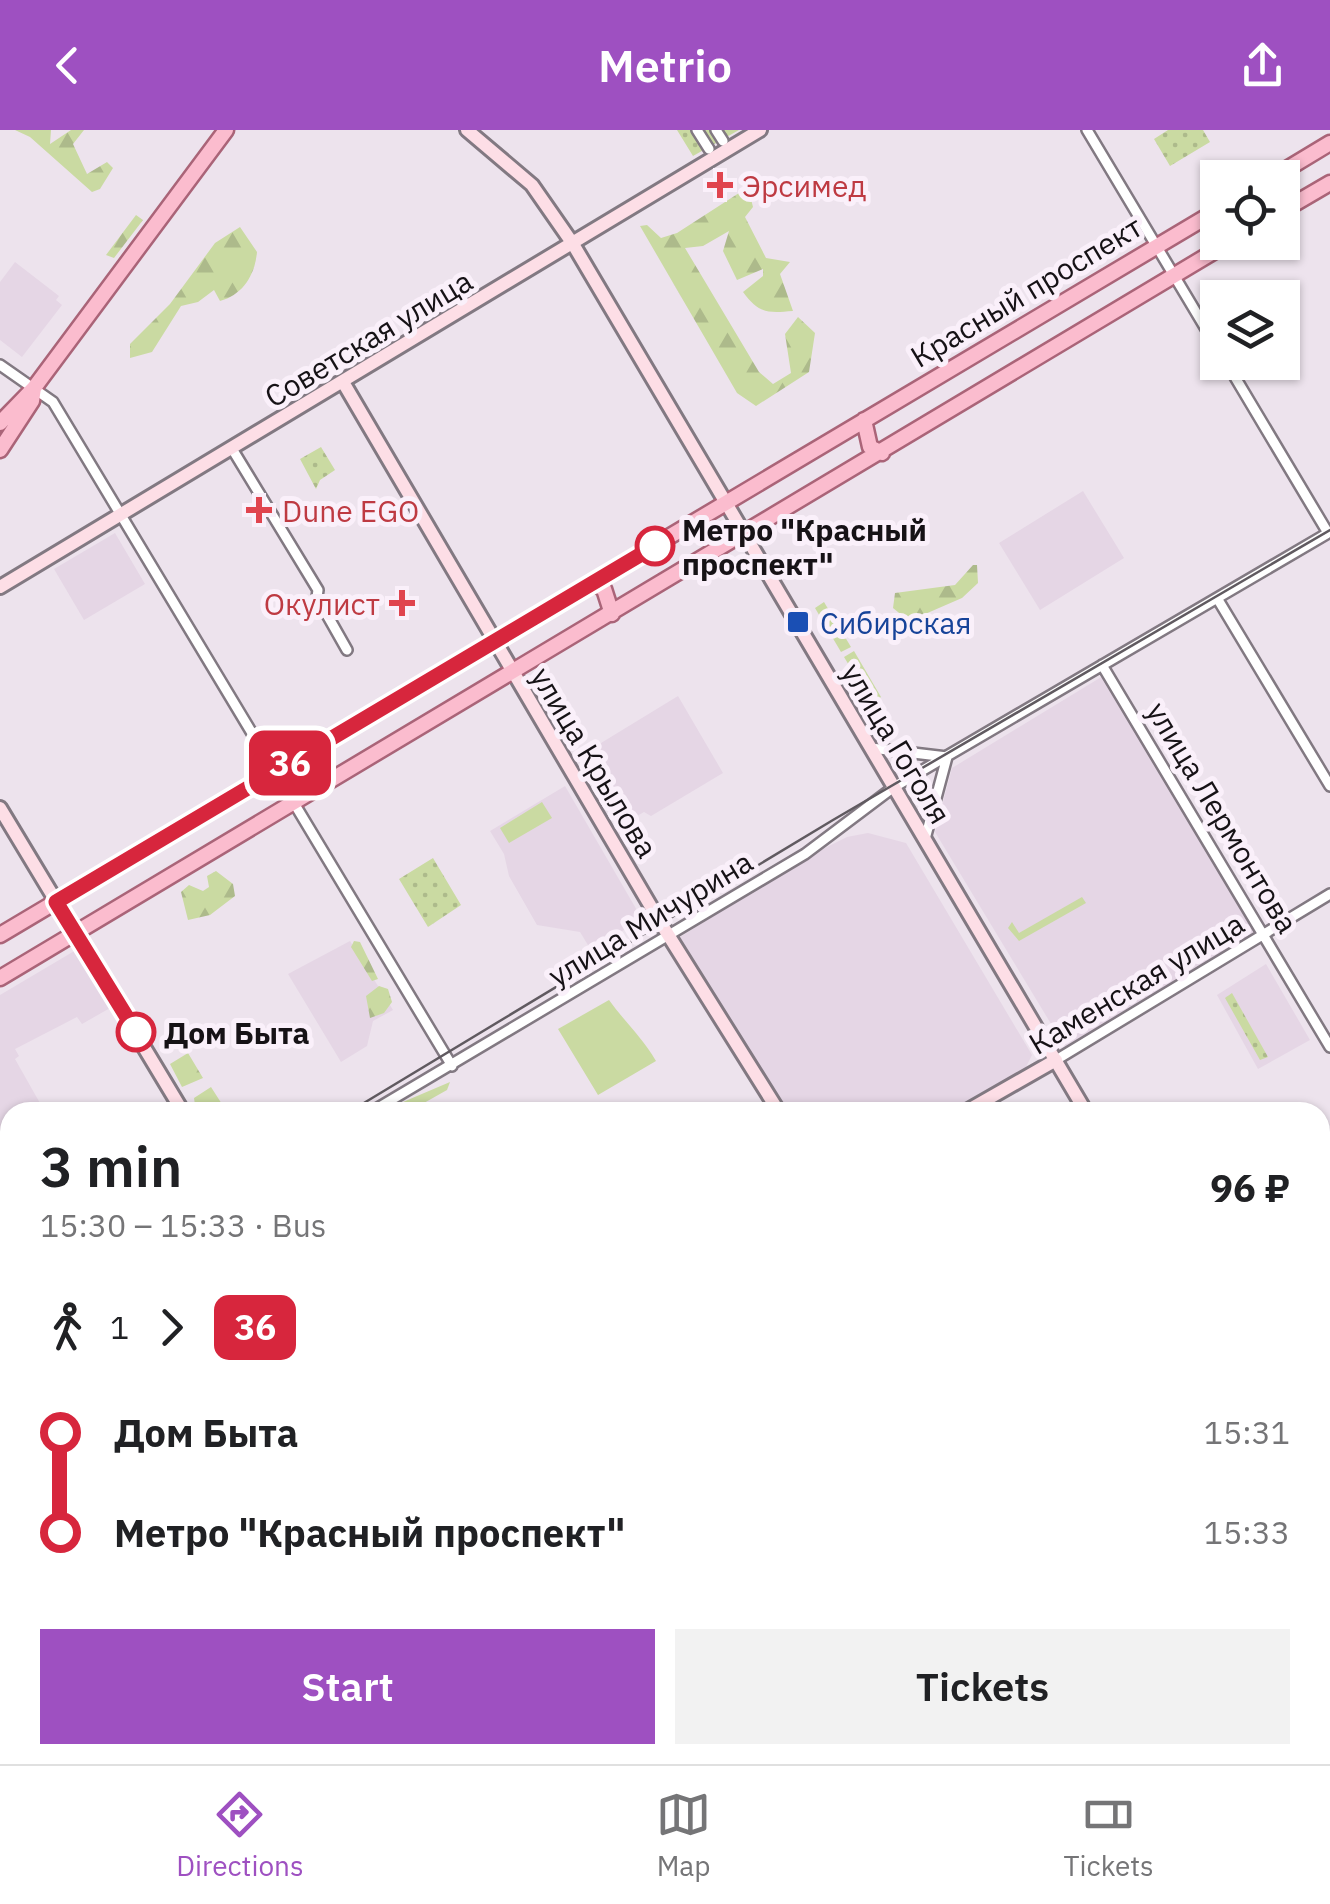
<!DOCTYPE html>
<html lang="en">
<head>
<meta charset="utf-8">
<style>
	body { margin:0; font-family:"IBM Plex Sans",sans-serif; background:#f2f2f2; color:#202124; height:100vh; display:flex; flex-direction:column; font-size:38px; white-space:nowrap }
	* { box-sizing:border-box; margin:0 }
	p { font-size:32px; color:#757577 }
	.icon { flex:none; width:55px; height:55px; fill:none; stroke:currentColor; stroke-width:2; stroke-linecap:round; stroke-linejoin:round }
	.map { position:relative; flex:1; overflow:hidden }
	.drawer { position:absolute; left:0px; top:972px; width:1330px; height:662px; display:flex; flex-direction:column; background:#fff; border-radius:30px 30px 0 0; box-shadow:0 2px 8px #0004 }
	.drawer>* { flex:none }
	.badge { padding:0 20px; border-radius:15px; font-size:35px; line-height:65px }
	.fabs { position:absolute; left:1200px; top:30px; display:grid; gap:20px }
	.fabs a { display:grid; place-items:center; width:100px; height:100px; border-radius:0px; background:#fff; box-shadow:0 2px 8px #0004; font-size:50px }
	.map>.badge { position:absolute; translate:-50% -50%; box-shadow:0 0 0 5px #fff }
	.legs { display:flex; align-items:center; gap:15px; height:110px; padding:0 40px; font-size:32px }
	.legs p { margin-inline-start:auto }
	.head { display:flex; align-items:center; justify-content:space-between; height:170px; padding:0 40px }
	h1 { font-size:55px; font-weight:600; line-height:75px }
	.button { display:flex; gap:20px; margin-top:auto; padding:20px 40px }
	.button a { flex:1; height:115px; border-radius:0px; background:#9e50c1; color:#fff; font-size:40px; font-weight:600; line-height:115px; text-align:center }
	.button a+a { background:#f2f2f2; color:#202124 }
	ul { padding:0 40px; list-style:none }
	li { display:flex; align-items:center; gap:35px; height:100px; font-size:38px }
	li i { display:grid; place-items:center; width:15px; height:100%; margin:0 12px; background:currentColor }
	li i::after { content:''; width:25px; height:25px; margin:-12px; border:8px solid; border-radius:50%; background:#fff }
	li p { margin-inline-start:auto }
	li:first-child i { background:linear-gradient(#0000 50%,currentColor 0) }
	li:last-child i { background:linear-gradient(currentColor 50%,#0000 0) }
	header { display:flex; justify-content:space-between; align-items:center; height:130px; padding:0 40px; background:#9e50c1; color:#fff; font-size:45px; font-weight:600 }
	.tabs { display:flex; justify-content:space-around; align-items:center; height:140px; border-top:2px solid #e0e0e0; background:#fff; font-size:28px; color:#757577 }
	.tabs a { display:grid; justify-items:center; gap:5px }
	.tabs .on { color:#9e50c1 }
	.map>svg:first-child { display:block }
	.built { fill:#e5d6e5 }
	.grass { fill:#cadaa2 }
	.forest { fill:url(#forest-firs) }
	.park { fill:url(#park-dots) }
	.lines { fill:none; stroke-linecap:round; stroke-linejoin:round }
	.street-casing { stroke:#827982; stroke-width:14 }
	.secondary-casing { stroke:#827982; stroke-width:18 }
	.primary-casing { stroke:#aa6478; stroke-width:19 }
	.street { stroke:#fff; stroke-width:9 }
	.secondary { stroke:#fddee6; stroke-width:12 }
	.primary { stroke:#fbbcce; stroke-width:14 }
	.tram { stroke:#605a60; stroke-width:2.5 }
	.line-1-casing { stroke:#fff; stroke-width:22 }
	.line-1 { stroke:#d7263d; stroke-width:15 }
	.health-dot { fill:#e0444e; stroke:#faf0fa; stroke-width:4 }
	.stop-1-dot { fill:#fff; stroke:#d7263d; stroke-width:5 }
	.transit-dot { fill:#1a4fb4; stroke:#faf0fa; stroke-width:4 }
	.labels { text-anchor:middle; dominant-baseline:central; stroke-width:10; stroke-linejoin:round; paint-order:stroke }
	.health-label { font-size:30px; fill:#be3a42; stroke:#faf0fa; text-anchor:start }
	.street-label { font-size:30px; fill:#161216; stroke:#faf0fa }
	.stop-label { font-size:30px; font-weight:bold; fill:#161216; stroke:#faf0fa; text-anchor:start }
	.transit-label { font-size:30px; fill:#164399; stroke:#faf0fa; text-anchor:start }
</style>
</head>
<body>
<header><svg class="icon" aria-label="back" viewBox="0 0 24 24"><path d="M15 5l-7 7 7 7"/></svg>Metrio<svg class="icon" aria-label="share" viewBox="0 0 24 24"><path d="M12 15V3M7 8l5-5 5 5M5 13v7h14v-7"/></svg></header>
<div class="map">
<svg width="1330" height="1634" viewBox="0 0 1330 1634">
	<defs>
		<pattern id="forest-firs" width="22" height="20" patternUnits="userSpaceOnUse" patternTransform="scale(2.5)"><rect width="22" height="20" fill="#cadaa2"/><path d="M5 1l3.5 6h-7zM16 11l3.5 6h-7z" fill="#adba8b"/></pattern>
		<pattern id="park-dots" width="8" height="8" patternUnits="userSpaceOnUse" patternTransform="scale(2.5)"><rect width="8" height="8" fill="#cadaa2"/><path d="M2 2h.1M6 6h.1" fill="none" stroke="#adba8b" stroke-width="1.8" stroke-linecap="round"/></pattern>
	</defs>
	<rect width="100%" height="100%" fill="#ede3ed"/>
	<!-- built -->
	<path class="built" d="M15,132L59,166L56,170L62,175L22,227L0,210V152Z
		M1083,361L1124,428L1040,480L999,413Z
		M115,403L145,454L84,490L54,439Z
		M1103,546L1256,804L1065,917L935,702L952,638Z
		M678,566L723,643L651,686L644,682L625,693L583,624Z
		M565,656L642,789L591,820L580,802L537,795L509,746L504,724L490,701Z
		M868,703L906,713L1032,925L1024,941L953,982H784L680,807L811,725L847,707Z
		M350,811L393,880L373,891L367,916L341,932L288,844Z
		M76,820L110,878L82,894L77,887L15,919L19,926L15,929L45,982H10V1003L0,1009V865Z
		M1266,834L1310,910L1258,939L1217,865Z
		M1008,1625H1140L1145,1634H1013Z"/>
	<!-- grass -->
	<path class="grass" d="M824,472L851,517L841,522L815,478Z
		M854,521L881,567L872,573L844,527Z
		M542,672L552,688L509,713L500,698Z
		M1082,767L1086,773L1019,811L1008,798L1012,792L1019,803Z
		M609,870C624,891 642,907 656,931L598,965L558,899Z"/>
	<!-- forest -->
	<path class="forest" d="M15,0H51L50,14L71,0H84L73,14L87,44L107,32L113,38L100,59L92,62L30,7Z
		M739,63L750,65L753,77L745,87L766,128L790,132L780,144L793,181C768,183 759,184 743,162L763,146V139L737,150L723,121L729,101L703,116L685,118L759,242L773,254L791,243L785,204L798,187L815,203L809,242L756,276L737,263L640,96L647,95L661,108L677,103Z
		M136,85L143,90L114,128L106,125Z
		M240,97L257,122C255,145 243,165 220,171L214,160L198,172L181,176L152,222L130,228V214L170,174L215,113Z
		M973,435H977L978,453L962,468L909,491L893,478L895,463L955,455Z
		M216,741L233,754L235,766L210,785L188,790L181,762L189,755L203,761L209,757L207,746Z
		M354,811L360,812L378,849L372,851L351,817Z
		M379,856L388,859L392,872L384,883L370,888L366,866Z
		M188,923L203,948L182,957L170,934Z
		M450,952L447,960L408,982H395L403,972Z
		M211,957L227,982H196L194,968Z"/>
	<!-- park -->
	<path class="park" d="M677,0H739L693,26Z
		M1168,0H1203L1210,12L1170,36L1154,9Z
		M321,317L335,340L320,350L316,359L300,329Z
		M433,728L461,775L428,797L399,749Z
		M1232,863L1268,927L1260,930L1225,868Z
		M10,1222V1532L0,1538V1228Z"/>
	<g class="lines">
		<!-- street casing -->
		<g class="street-casing">
			<path id="street" d="M697,0L709,19
				M716,0L723,11
				M1087,0L1218,219
				M1226,232L1328,403
				M0,235L53,272L452,936
				M231,317L318,460L317,467L347,520
				M1217,468L1330,656
				M1102,535L1330,917
				M871,618L947,627L925,709
				M1056,930L1330,764
				M371,982L805,724L894,657L1330,402
				M1320,1154L1330,1149
				M0,1182L3,1201
				M1320,1551L1330,1545
				M272,1625L278,1634
				M401,1625L405,1634
				M839,1625L844,1634
				M1182,1634L1197,1625"/>
		</g>
		<!-- secondary casing -->
		<g class="secondary-casing">
			<path id="secondary" d="M467,0L532,55L573,114L1086,982
				M343,252L657,787L779,982
				M0,457L760,0
				M0,678L183,982
				M965,982L1056,930
				M1320,1380L1330,1397
				M0,1555L10,1549
				M563,1625L567,1634
				M1160,1625L1165,1634
				M517,1634L532,1625"/>
		</g>
		<!-- primary casing -->
		<g class="primary-casing">
			<path id="primary" d="M1272,48L1330,13
				M1282,81L1330,53
				M864,290L870,317L882,323
				M0,293L34,258L226,0
				M0,320L32,271L34,258
				M593,453L604,459L612,484
				M0,805L1218,80
				M0,848L1230,112"/>
		</g>
		<!-- street -->
		<use href="#street" class="street"/>
		<!-- secondary -->
		<use href="#secondary" class="secondary"/>
		<!-- primary -->
		<use href="#primary" class="primary"/>
		<!-- tram -->
		<path class="tram" d="M349,982L833,690L1330,400
			M0,1191L10,1185"/>
	</g>
	<g class="lines">
		<!-- line-1 casing -->
		<g class="line-1-casing">
			<path id="line-1" d="M136,902L56,772L655,416"/>
		</g>
		<!-- line-1 -->
		<use href="#line-1" class="line-1"/>
	</g>
	<!-- markers -->
	<g class="health-dot">
		<path d="M715 40h10v10h10v10h-10v10h-10v-10h-10v-10h10z"/>
		<path d="M254 365h10v10h10v10h-10v10h-10v-10h-10v-10h10z"/>
		<path d="M397 458h10v10h10v10h-10v10h-10v-10h-10v-10h10z"/>
	</g>
	<g class="stop-1-dot">
		<circle cx="655" cy="416" r="18"/>
		<circle cx="136" cy="902" r="18"/>
	</g>
	<rect class="transit-dot" x="786" y="480" width="24" height="24" rx="5"/>
	<g class="labels">
		<!-- health labels -->
		<g class="health-label">
			<text x="742" y="55">Эрсимед</text>
			<text x="282" y="380">Dune EGO</text>
			<text x="380" y="473" text-anchor="end">Окулист</text>
		</g>
		<!-- street labels -->
		<g class="street-label">
			<text transform="translate(1026 161) rotate(-31)">Красный проспект</text>
			<text transform="translate(368 208) rotate(-31)">Советская улица</text>
			<text transform="translate(897 613) rotate(59)">улица Гоголя</text>
			<text transform="translate(595 632) rotate(59)">улица Крылова</text>
			<text transform="translate(1223 687) rotate(59)">улица Лермонтова</text>
			<text transform="translate(650 788) rotate(-31)">улица Мичурина</text>
			<text transform="translate(1136 853) rotate(-31)">Каменская улица</text>
		</g>
		<!-- stop labels -->
		<g class="stop-label">
			<text x="682" y="399">Метро "Красный<tspan x="682" dy="34">проспект"</tspan></text>
			<text x="164" y="902">Дом Быта</text>
		</g>
		<!-- transit labels -->
		<g class="transit-label">
			<text x="820" y="492">Сибирская</text>
		</g>
	</g>
</svg>
<div class="fabs">
<a><svg class="icon" aria-label="locate" viewBox="0 0 24 24"><circle cx="12" cy="12" r="6"/><path d="M12 2v4M12 18v4M2 12h4M18 12h4"/></svg></a>
<a><svg class="icon" aria-label="layers" viewBox="0 0 24 24"><path d="M12 4l9 5-9 5-9-5zM3 14l9 5 9-5"/></svg></a>
</div>
<b class="badge" style="left:290px;top:633px;background:#d7263d;color:#fff">36</b>
<section class="drawer">
<div class="head"><div><h1>3 min</h1><p>15:30 – 15:33 · Bus</p></div><b>96 ₽</b></div>
<div class="legs"><svg class="icon" aria-label="walk" viewBox="0 0 24 24"><circle cx="13" cy="4" r="2"/><path d="M13 8l-2 6 4 7M11 14l-3 7M7 12l3-4h3l4 4"/></svg>1<svg class="icon" aria-label="forward" viewBox="0 0 24 24"><path d="M9 5l7 7-7 7"/></svg><b class="badge" style="background:#d7263d;color:#fff">36</b></div>
<ul>
<li><i style="color:#d7263d"></i><b>Дом Быта</b><p>15:31</p></li>
<li><i style="color:#d7263d"></i><b>Метро &quot;Красный проспект&quot;</b><p>15:33</p></li>
</ul>
<div class="button"><a>Start</a><a>Tickets</a></div>
</section>
</div>
<nav class="tabs">
<a class="on"><svg class="icon" aria-label="directions" viewBox="0 0 24 24"><path d="M12 3l9 9-9 9-9-9zM9 14v-3h6M13 9l2 2-2 2"/></svg>Directions</a>
<a><svg class="icon" aria-label="map" viewBox="0 0 24 24"><path d="M3 6l6-2 6 2 6-2v14l-6 2-6-2-6 2zM9 4v14M15 6v14"/></svg>Map</a>
<a><svg class="icon" aria-label="tickets" viewBox="0 0 24 24"><path d="M3 7h18v10H3zM15 7v10"/></svg>Tickets</a>
</nav>
</body>
</html>
